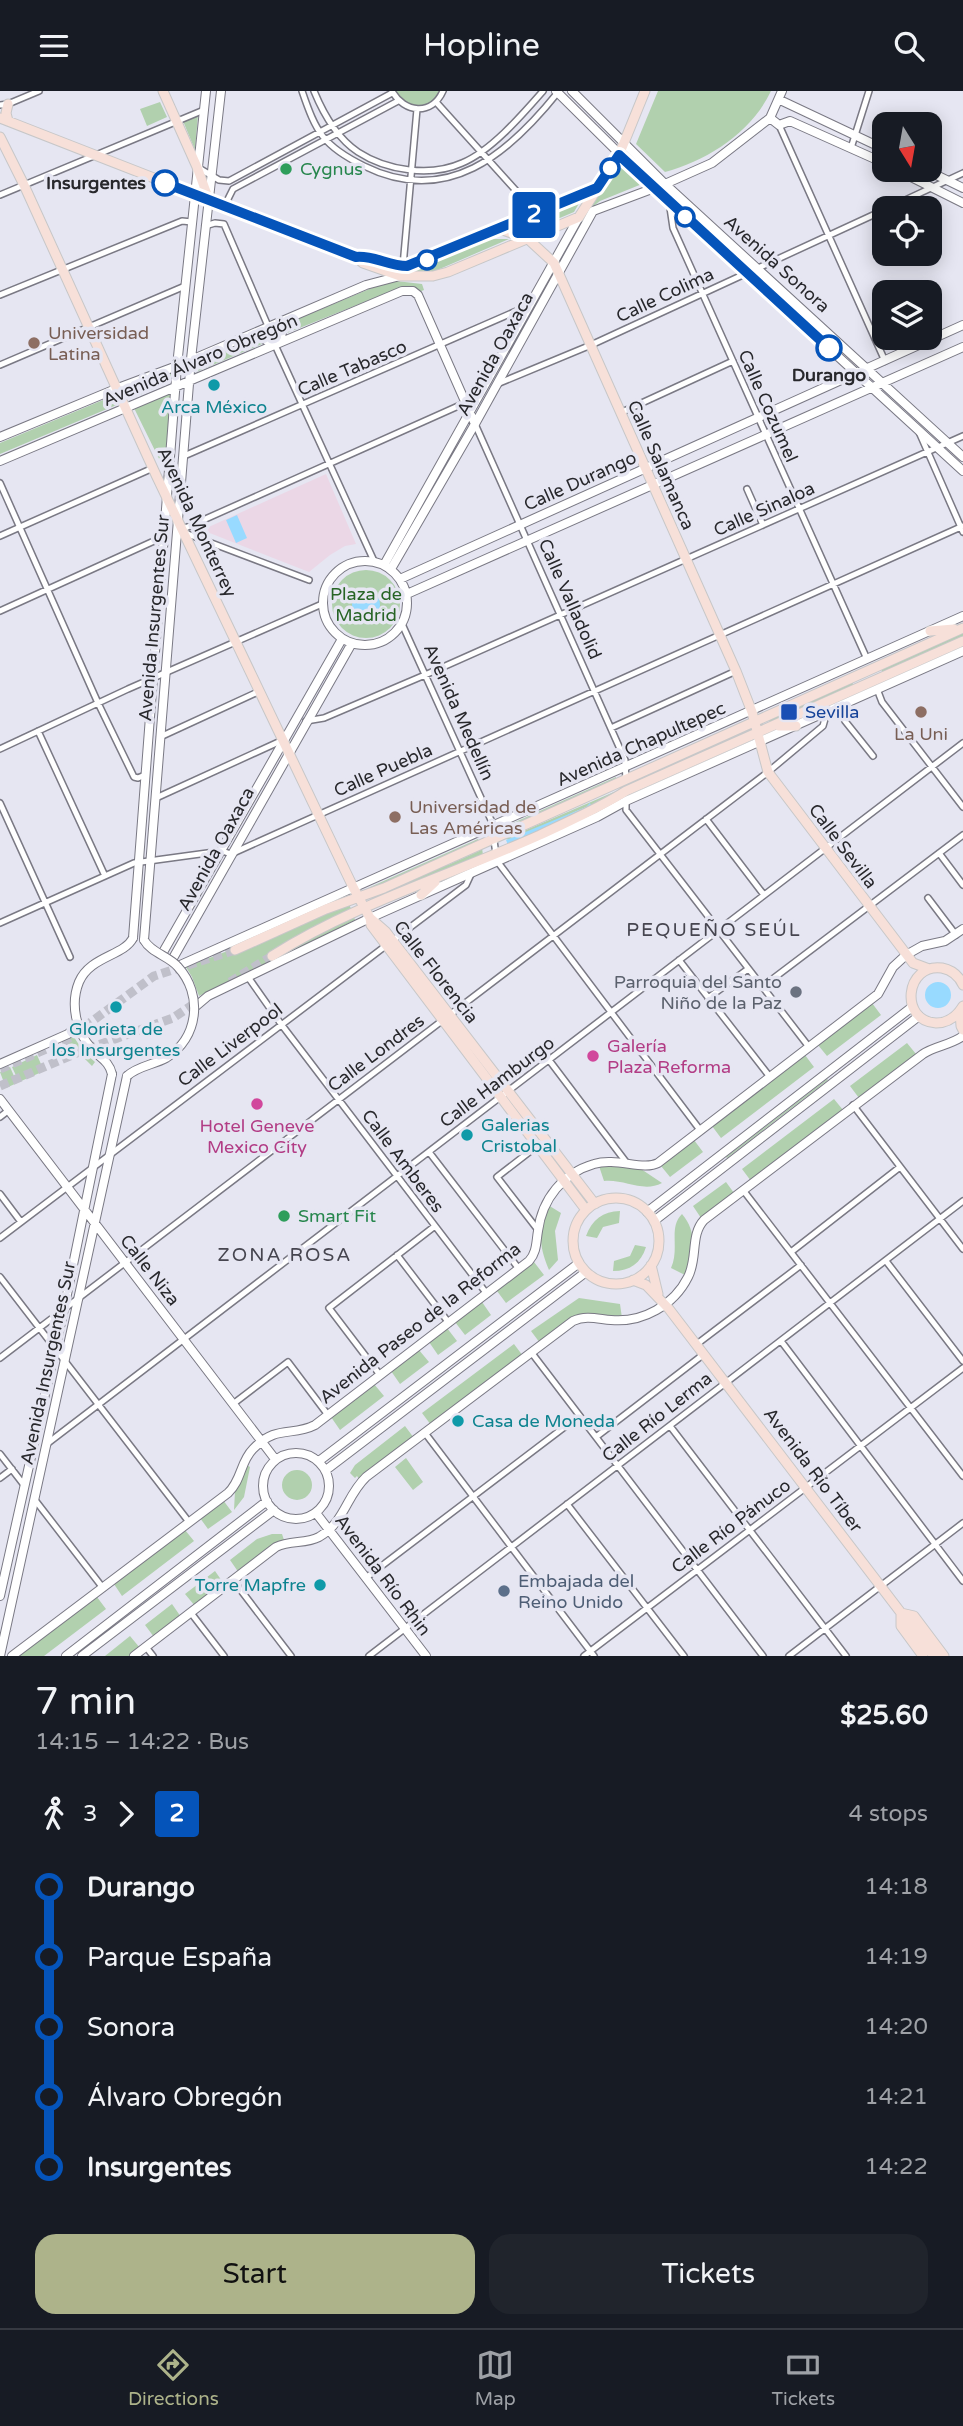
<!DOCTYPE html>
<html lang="en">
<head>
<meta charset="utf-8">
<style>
	body { margin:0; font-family:"Varela Round",sans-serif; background:#20242c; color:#f1f3f6; height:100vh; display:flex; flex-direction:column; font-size:26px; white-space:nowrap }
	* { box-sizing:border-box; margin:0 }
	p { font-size:23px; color:#9ea1a6 }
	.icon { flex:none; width:38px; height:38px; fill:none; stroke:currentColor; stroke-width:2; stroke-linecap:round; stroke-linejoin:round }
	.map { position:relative; height:1565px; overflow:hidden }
	.drawer { display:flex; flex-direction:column; background:#171b24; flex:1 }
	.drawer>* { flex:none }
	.badge { padding:0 14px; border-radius:5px; font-size:24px; line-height:46px }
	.needle { width:46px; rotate:169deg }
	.controls { position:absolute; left:872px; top:21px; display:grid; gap:14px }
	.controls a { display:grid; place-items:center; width:70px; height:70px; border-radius:14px; background:#171b24; box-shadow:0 4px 18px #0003; font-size:35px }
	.map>.badge { position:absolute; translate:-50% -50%; box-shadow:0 0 0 4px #fff }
	.legs { display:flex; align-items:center; gap:10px; height:77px; padding:0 35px; font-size:23px }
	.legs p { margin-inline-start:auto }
	.head { display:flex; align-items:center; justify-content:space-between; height:119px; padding:0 35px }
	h1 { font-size:38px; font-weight:600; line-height:52px }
	.primary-button { display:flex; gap:14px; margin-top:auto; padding:14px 35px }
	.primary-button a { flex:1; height:80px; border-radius:21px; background:#adb38a; color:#111; font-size:28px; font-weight:600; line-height:80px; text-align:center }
	.primary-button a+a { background:#20242c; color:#f1f3f6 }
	ul { padding:0 35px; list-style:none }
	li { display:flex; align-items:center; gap:24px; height:70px; font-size:26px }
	li i { display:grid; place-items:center; width:10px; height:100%; margin:0 9px; background:currentColor }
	li i::after { content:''; width:18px; height:18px; margin:-9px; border:5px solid; border-radius:50%; background:#171b24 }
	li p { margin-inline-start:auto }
	li:first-child i { background:linear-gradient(#0000 50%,currentColor 0) }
	li:last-child i { background:linear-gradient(currentColor 50%,#0000 0) }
	header { display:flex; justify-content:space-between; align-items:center; height:91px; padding:0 35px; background:#171b24; font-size:32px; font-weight:600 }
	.tabs { display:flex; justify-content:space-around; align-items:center; height:98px; border-top:2px solid #363941; background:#171b24; font-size:19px; color:#9ea1a6 }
	.tabs a { display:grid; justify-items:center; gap:4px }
	.tabs .on { color:#adb38a }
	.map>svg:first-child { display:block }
	.education { fill:#ebd7e6 }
	.green { fill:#b1d0ae }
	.water { fill:#98daff }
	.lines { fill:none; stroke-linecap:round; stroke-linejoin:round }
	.primary-tunnel { stroke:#c0c0ca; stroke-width:9; stroke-dasharray:9 4.5; stroke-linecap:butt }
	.street-casing { stroke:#7a7984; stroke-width:8 }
	.secondary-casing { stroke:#7a7984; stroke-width:10 }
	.primary-casing { stroke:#c7c7c8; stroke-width:11 }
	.street { stroke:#fff; stroke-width:5 }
	.secondary { stroke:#fff; stroke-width:8 }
	.primary { stroke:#f7e0d9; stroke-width:9 }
	.secondary-bridge-casing { stroke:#7a7984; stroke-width:10; stroke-linecap:butt }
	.secondary-bridge { stroke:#fff; stroke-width:8 }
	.line-1-casing { stroke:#fff; stroke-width:16 }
	.line-1 { stroke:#0554ba; stroke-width:10 }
	.stop-1-dot { fill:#fff; stroke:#0554ba; stroke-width:3.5 }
	.leisure-dot { fill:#2e9e5b; stroke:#e6e6f2; stroke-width:2.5 }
	.education-dot { fill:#8d6e63; stroke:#e6e6f2; stroke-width:2.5 }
	.culture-dot { fill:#0f9aa8; stroke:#e6e6f2; stroke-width:2.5 }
	.transit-dot { fill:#1a4fb4; stroke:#e6e6f2; stroke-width:2.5 }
	.worship-dot { fill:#6b7280; stroke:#e6e6f2; stroke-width:2.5 }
	.hotel-dot { fill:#d1479c; stroke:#e6e6f2; stroke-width:2.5 }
	.service-dot { fill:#5c6f8a; stroke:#e6e6f2; stroke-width:2.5 }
	.labels { text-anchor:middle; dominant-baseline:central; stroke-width:7; stroke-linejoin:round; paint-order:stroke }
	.leisure-label { font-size:18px; fill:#27864d; stroke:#e6e6f2; text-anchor:start }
	.stop-label { font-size:18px; font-weight:bold; fill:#28282c; stroke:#e6e6f2; text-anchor:end }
	.street-label { font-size:18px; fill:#28282c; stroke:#e6e6f2 }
	.education-label { font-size:18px; fill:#785e54; stroke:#e6e6f2; text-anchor:start }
	.culture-label { font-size:18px; fill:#0d838f; stroke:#e6e6f2 }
	.park-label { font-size:18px; fill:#276425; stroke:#e6e6f2 }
	.transit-label { font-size:18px; fill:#164399; stroke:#e6e6f2; text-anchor:start }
	.worship-label { font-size:18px; fill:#5b616d; stroke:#e6e6f2; text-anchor:end }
	.hotel-label { font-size:18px; fill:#b23c85; stroke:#e6e6f2; text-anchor:start }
	.service-label { font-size:18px; fill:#4e5e75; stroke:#e6e6f2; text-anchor:start }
	.neighbourhood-label { font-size:19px; letter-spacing:2px; fill:#46454f; stroke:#e6e6f2 }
</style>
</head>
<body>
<header><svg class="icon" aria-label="menu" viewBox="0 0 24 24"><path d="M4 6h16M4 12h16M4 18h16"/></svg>Hopline<svg class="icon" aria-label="search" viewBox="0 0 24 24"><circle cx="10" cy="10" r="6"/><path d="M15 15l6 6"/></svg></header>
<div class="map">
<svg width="963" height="1565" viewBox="0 0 963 1565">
	<rect width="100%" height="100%" fill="#e6e6f2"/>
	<!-- education -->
	<path class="education" d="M326,383L356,453L345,455L330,464L309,481L202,439Z"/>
	<!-- green -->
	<path class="green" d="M394,0H441C432,15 422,16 406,14Z
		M658,0H771C751,42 708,69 665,81L636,53Z
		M160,11L167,26L147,35L140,18Z
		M198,24L195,59L183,30Z
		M622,72L642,93L600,110L586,121Z
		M581,109L574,121L529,140L517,136Z
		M495,148H509L435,180H399L415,177L486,149Z
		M396,190L422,193L424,199L419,201L409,196H402L287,242L283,234L379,194Z
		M258,244L262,253L194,282L195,271Z
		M173,280V290L130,308L126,299Z
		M169,303L172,304L167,384L134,317Z
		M115,304L119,313L0,363V352Z
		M332 513a34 34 0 1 1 68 0a34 34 0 1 1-68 0Z
		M963,542V546L883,582L881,578Z
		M852,591L854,595L770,632L769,628Z
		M616,686V689L505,739L504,736Z
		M614,701V703L592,717L586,716L511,749L505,748Z
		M478,748L479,750L385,793L368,797Z
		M482,757L483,764L376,809L372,805L447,772L448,774L479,760V758Z
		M349,813L352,820L310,846L354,826L355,829L199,905L192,886L186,876Z
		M872,912L881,924L827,965L818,954Z
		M72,943L83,960L95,971L92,975L78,961L75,962L71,959L55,966L50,955L53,957L64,952V949Z
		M907,952L916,963L859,1007L850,995Z
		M37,964L44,980L19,991L12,976Z
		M805,964L814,976L721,1047L712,1035Z
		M10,976L17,992L6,997L0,981Z
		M827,988L828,989L727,1067L726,1066Z
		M834,1008L843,1019L751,1090L742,1078Z
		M694,1049L703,1061L670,1086L661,1075Z
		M605,1074L641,1078L662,1092C643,1102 625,1088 604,1090L599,1075Z
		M726,1091L734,1102L701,1127L693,1115Z
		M548,1114L561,1122L555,1140L558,1169L549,1179C538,1152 539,1142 548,1114Z
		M620,1120L619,1132L603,1136L597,1147L586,1145C592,1129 603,1120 620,1120Z
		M682,1123C698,1142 694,1162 685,1184L671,1177C680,1157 668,1137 682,1123Z
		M635,1154L646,1156C641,1172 630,1180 613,1180L614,1170L630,1165Z
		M534,1171L544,1184L506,1212L497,1200Z
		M579,1207L620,1213L622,1227L591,1224L540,1252L531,1240Z
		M482,1211L491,1224L465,1244L455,1231Z
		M447,1237L457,1250L438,1264L429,1251Z
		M514,1253L523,1265L431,1334L422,1322Z
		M419,1259L429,1271L400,1293L391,1280Z
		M374,1293L384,1305L340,1339L331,1326Z
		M405,1335L414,1347L359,1388L357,1385L355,1387L350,1382L355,1374Z
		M406,1367L423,1391L413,1399L395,1376Z
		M247,1374L250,1376L244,1406L234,1419L235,1400Z
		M282 1394a15 15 0 1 1 30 0a15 15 0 1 1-30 0Z
		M223,1409L232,1421L208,1438L200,1427Z
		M185,1439L194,1450L122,1505L114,1493Z
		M272,1443H282L284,1449L239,1482L230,1469L257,1448Z
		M215,1480L224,1493L195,1515L185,1503Z
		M97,1506L106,1518L44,1565H19Z
		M172,1513L181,1526L154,1546L145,1534Z
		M130,1545L140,1557L130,1565H105Z"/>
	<!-- water -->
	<path class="water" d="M237,424L247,447L236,452L226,429Z
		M352 514a14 14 0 1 1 28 0a14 14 0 1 1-28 0Z
		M590,712L592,717L508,754L506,749L586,716Z
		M925 904a13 13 0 1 1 26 0a13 13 0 1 1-26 0Z"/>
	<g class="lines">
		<!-- primary-tunnel -->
		<path class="primary-tunnel" d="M230,891L272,865
			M0,978L65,950L154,885L235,859
			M0,995L79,961L173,927L200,909"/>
		<!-- street casing -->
		<g class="street-casing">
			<path id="street" d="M302,0C316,41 323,55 364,75C447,116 508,64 559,0
				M314,0C323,22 337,47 358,61C387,80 431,86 462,72C491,60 522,24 543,0
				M392,0C404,22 432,25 443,0
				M436,11L537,123
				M0,14L8,13L39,0
				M779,34L885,270
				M851,57L869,0
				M197,76L219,89L229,90L392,2
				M0,104L204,19
				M669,110L673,137L867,568
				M229,117L228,108L233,98L398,10
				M888,117L963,82
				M205,135L215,132L224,133L268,235
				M403,175L417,18
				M756,178L884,119
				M0,204L182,130L192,131
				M263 244a10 10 0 1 1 20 0a10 10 0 1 1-20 0Z
				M275,254L374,470
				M0,274L185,195
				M497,293L591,254L747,182
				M620,322L733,270
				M475,333L625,669L626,690
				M919,341L963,441
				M184,365L528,215
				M0,392L98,612L134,686L138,687L145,684
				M747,398L763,434
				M183,438L465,312
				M185,442L309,489
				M0,445L153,377
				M0,520L165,445
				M402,533L491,729L497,770L700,1039
				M877,598L882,611L963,716
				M840,615L845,630L873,665
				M306,630L324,627L425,584L963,345
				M611,637L736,580
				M38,640L105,785
				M160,646L260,600
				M0,658L128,598L322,513
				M156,707L283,649
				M626,710V719L809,956
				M0,712L70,866
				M706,728L764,804
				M939,762L963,794
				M928,807L956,844
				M0,832L134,772L222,760L231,763L963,435
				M679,869L770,986
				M248,886L281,933L487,1203
				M762,896L963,744
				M708,907L748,878
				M549,969L626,1071
				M853,1014L963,1158
				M0,1026L9,1019
				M537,1055L497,1086L538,1139
				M429,1061L519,1178
				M743,1099L963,1385
				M0,1103L21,1131
				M0,1147L466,794L472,781
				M791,1161L900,1076
				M397,1164L449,1232
				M886,1170L963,1270
				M0,1186L189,1431
				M781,1250L963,1490
				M697,1253L801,1174
				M531,1261L763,1565
				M0,1267L768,681L823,635L827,621
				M380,1284L329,1217L435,1135
				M233,1313L288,1271L328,1324
				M670,1335L846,1565
				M425,1342L594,1565
				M596,1346L704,1263
				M48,1352L963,652
				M0,1363L24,1394
				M0,1387L12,1378
				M35,1409L103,1497
				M567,1413L684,1565
				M367,1486L579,1325
				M233,1489L291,1565
				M191,1522L224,1565
				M146,1556L153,1565
				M369,1565L963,1110
				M584,1565L963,1277
				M789,1565L963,1432"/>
		</g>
		<!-- secondary casing -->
		<g class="secondary-casing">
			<path id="secondary" d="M556,0L654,97L963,380
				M572,0L665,93L963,366
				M780,9L884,58
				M770,27L779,34L790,30L884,72
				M897,79L963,112
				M926,79L963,97
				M0,346L118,297L177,275L366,194L400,185
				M0,370L402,200H413L418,204L475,333
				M323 512a42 42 0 1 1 84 0a42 42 0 1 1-84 0Z
				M384,474L579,126
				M391,478L475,333L593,120L665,93L712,72L770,27L782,0
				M400,488L963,234
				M407,503L963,256
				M133,847L177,275L206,0
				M144,849L191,268L221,0
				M162,863L342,548
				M172,869L352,552
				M178,875L963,525
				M195,916L208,905L370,827L597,726L626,710L963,560
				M0,973L68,943L78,934
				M0,1008L275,1368
				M647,1121L912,916
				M654,1130L919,925
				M263 1395a33 33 0 1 1 66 0a33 33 0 1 1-66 0Z
				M319,1370L579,1172
				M326,1379L586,1181
				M316,1422L426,1565
				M0,1505L64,1218L112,983
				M0,1565L127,985
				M12,1565L228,1402C242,1389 240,1371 253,1358C277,1333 292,1346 315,1334L529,1170C537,1161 536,1151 538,1140C542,1108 563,1082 594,1073C616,1066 643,1080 658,1072L878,903L893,876L906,864L922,855L945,850L963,838
				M66,1565L267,1410
				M82,1565L274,1419
				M134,1565L276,1456C290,1449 306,1453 319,1446C345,1431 346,1405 366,1386L573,1230C586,1224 598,1228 611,1229C643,1232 674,1214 688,1186C698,1167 690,1144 704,1129L923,963C935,955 951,954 963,945"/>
		</g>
		<!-- primary casing -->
		<g class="primary-casing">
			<path id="primary" d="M163,0L197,76L209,109
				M0,27L356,166L363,172L400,185H433L448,181L579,126L619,64L645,0
				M8,30L6,22L8,13
				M0,46L24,94L156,384L354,798L370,827L371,834L586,1119
				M500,138L528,148L554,172L736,580L752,621L768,681L913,872L929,878
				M356,166C377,163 394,179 416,173L596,98
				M930,540L954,538
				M779,635H796
				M421,804L435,791
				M370,827L386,841L595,1113
				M235,859L326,818L384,797L963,537
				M272,865C354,813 451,784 540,744C569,730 598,718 626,700L963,550
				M963,894C959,885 952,879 942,877C905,872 899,930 936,932C949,932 957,925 963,915
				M960,920L961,935L963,939
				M573 1150a43 43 0 1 1 86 0a43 43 0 1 1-86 0Z
				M651,1174L658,1203
				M633,1189L646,1194L669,1218L934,1565
				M901,1522L914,1525L944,1565
				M901,1522V1535L923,1565"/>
		</g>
		<!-- street -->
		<use href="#street" class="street"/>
		<!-- secondary -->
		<use href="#secondary" class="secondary"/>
		<!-- primary -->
		<use href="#primary" class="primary"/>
		<!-- secondary-bridge casing -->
		<g class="secondary-bridge-casing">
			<path id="secondary-bridge" d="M112,983C109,970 100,967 92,958C76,941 70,913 79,891C90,865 124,865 133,847
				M127,985C138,975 153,974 166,967C199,947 203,903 178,876C169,865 151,862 144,849"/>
		</g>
		<!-- secondary-bridge -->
		<use href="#secondary-bridge" class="secondary-bridge"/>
	</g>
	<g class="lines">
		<!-- line-1 casing -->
		<g class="line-1-casing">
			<path id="line-1" d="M165,92L356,166C373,164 389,175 407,175L597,97L619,64L829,257"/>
		</g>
		<!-- line-1 -->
		<use href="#line-1" class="line-1"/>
	</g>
	<!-- markers -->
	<g class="stop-1-dot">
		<circle cx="610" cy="77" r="9"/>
		<circle cx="165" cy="92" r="12"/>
		<circle cx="685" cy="126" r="9"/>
		<circle cx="427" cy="169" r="9"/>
		<circle cx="829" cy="257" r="12"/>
	</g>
	<g class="leisure-dot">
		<circle cx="286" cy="78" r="7"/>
		<circle cx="284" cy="1125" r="7"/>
	</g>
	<g class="education-dot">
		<circle cx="34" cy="252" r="7"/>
		<circle cx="921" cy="621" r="7"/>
		<circle cx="395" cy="726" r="7"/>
	</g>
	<g class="culture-dot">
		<circle cx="214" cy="294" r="7"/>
		<circle cx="116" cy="916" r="7"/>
		<circle cx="467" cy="1044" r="7"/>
		<circle cx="458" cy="1330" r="7"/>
		<circle cx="320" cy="1494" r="7"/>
	</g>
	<rect class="transit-dot" x="780" y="612" width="18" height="18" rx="3.5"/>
	<circle class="worship-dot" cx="796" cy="901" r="7"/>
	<g class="hotel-dot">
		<circle cx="593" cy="965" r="7"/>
		<circle cx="257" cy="1013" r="7"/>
	</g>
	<circle class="service-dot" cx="504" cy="1500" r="7"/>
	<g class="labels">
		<!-- leisure labels -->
		<g class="leisure-label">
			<text x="300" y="78">Cygnus</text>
			<text x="298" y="1125">Smart Fit</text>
		</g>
		<!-- stop labels -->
		<g class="stop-label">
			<text x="146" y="92">Insurgentes</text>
			<text x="829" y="284" text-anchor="middle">Durango</text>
		</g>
		<!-- street labels -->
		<g class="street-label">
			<text transform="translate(777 173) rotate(42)">Avenida Sonora</text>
			<text transform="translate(665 204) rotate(-25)">Calle Colima</text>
			<text transform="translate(495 263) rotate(-61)">Avenida Oaxaca</text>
			<text transform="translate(200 269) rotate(-23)">Avenida Álvaro Obregón</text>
			<text transform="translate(352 277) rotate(-23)">Calle Tabasco</text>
			<text transform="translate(768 315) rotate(66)">Calle Cozumel</text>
			<text transform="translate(661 374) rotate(66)">Calle Salamanca</text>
			<text transform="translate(580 390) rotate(-24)">Calle Durango</text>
			<text transform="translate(764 418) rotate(-24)">Calle Sinaloa</text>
			<text transform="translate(197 431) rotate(65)">Avenida Monterrey</text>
			<text transform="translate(570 508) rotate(66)">Calle Valladolid</text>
			<text transform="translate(154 527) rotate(-85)">Avenida Insurgentes Sur</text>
			<text transform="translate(459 621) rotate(66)">Avenida Medellín</text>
			<text transform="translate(641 653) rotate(-24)">Avenida Chapultepec</text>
			<text transform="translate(383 679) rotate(-24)">Calle Puebla</text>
			<text transform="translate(843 755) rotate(53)">Calle Sevilla</text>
			<text transform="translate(216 758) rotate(-61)">Avenida Oaxaca</text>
			<text transform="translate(436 881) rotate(52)">Calle Florencia</text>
			<text transform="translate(230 954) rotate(-37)">Calle Liverpool</text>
			<text transform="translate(376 962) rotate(-37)">Calle Londres</text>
			<text transform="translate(497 991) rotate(-37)">Calle Hamburgo</text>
			<text transform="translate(403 1070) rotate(53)">Calle Amberes</text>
			<text transform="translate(150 1179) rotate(52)">Calle Niza</text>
			<text transform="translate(420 1232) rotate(-38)">Avenida Paseo de la Reforma</text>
			<text transform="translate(48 1272) rotate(-78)">Avenida Insurgentes Sur</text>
			<text transform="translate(657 1326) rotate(-38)">Calle Río Lerma</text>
			<text transform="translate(813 1379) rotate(53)">Avenida Río Tíber</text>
			<text transform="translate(731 1435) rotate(-37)">Calle Río Pánuco</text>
			<text transform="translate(383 1484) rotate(53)">Avenida Río Rhin</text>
		</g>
		<!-- education labels -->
		<g class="education-label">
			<text x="48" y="242">Universidad<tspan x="48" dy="21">Latina</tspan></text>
			<text x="921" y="643" text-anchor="middle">La Uni</text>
			<text x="409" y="716">Universidad de<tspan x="409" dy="21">Las Américas</tspan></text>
		</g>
		<!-- culture labels -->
		<g class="culture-label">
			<text x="214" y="316">Arca México</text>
			<text x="116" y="938">Glorieta de<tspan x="116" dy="21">los Insurgentes</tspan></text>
			<text x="481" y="1034" text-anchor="start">Galerias<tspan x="481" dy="21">Cristobal</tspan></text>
			<text x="472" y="1330" text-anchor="start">Casa de Moneda</text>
			<text x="306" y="1494" text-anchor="end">Torre Mapfre</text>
		</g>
		<!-- park labels -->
		<g class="park-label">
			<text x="366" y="503">Plaza de<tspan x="366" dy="21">Madrid</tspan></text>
		</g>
		<!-- transit labels -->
		<g class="transit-label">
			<text x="805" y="621">Sevilla</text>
		</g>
		<!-- worship labels -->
		<g class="worship-label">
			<text x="782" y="891">Parroquia del Santo<tspan x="782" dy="21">Niño de la Paz</tspan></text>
		</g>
		<!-- hotel labels -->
		<g class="hotel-label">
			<text x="607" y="955">Galería<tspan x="607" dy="21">Plaza Reforma</tspan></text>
			<text x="257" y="1035" text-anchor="middle">Hotel Geneve<tspan x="257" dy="21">Mexico City</tspan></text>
		</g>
		<!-- service labels -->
		<g class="service-label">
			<text x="518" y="1490">Embajada del<tspan x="518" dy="21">Reino Unido</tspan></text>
		</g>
		<!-- neighbourhood labels -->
		<g class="neighbourhood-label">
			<text x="714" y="839">PEQUEÑO SEÚL</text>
			<text x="285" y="1164">ZONA ROSA</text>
		</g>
	</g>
</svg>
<div class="controls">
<a><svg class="needle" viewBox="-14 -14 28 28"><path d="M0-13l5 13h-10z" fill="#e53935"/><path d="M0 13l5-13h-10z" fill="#9ea1a6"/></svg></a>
<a><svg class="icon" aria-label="locate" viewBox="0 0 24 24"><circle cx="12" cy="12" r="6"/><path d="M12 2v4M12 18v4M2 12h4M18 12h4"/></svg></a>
<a><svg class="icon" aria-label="layers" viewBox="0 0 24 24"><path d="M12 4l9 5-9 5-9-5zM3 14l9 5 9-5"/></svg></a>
</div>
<b class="badge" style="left:534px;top:124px;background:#0554ba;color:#fff">2</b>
</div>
<section class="drawer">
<div class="head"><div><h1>7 min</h1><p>14:15 – 14:22 · Bus</p></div><b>$25.60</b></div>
<div class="legs"><svg class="icon" aria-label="walk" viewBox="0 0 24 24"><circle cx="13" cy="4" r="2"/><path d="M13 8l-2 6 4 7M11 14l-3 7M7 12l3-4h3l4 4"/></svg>3<svg class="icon" aria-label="forward" viewBox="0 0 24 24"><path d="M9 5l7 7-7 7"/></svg><b class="badge" style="background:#0554ba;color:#fff">2</b><p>4 stops</p></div>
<ul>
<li><i style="color:#0554ba"></i><b>Durango</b><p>14:18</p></li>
<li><i style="color:#0554ba"></i><span>Parque España</span><p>14:19</p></li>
<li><i style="color:#0554ba"></i><span>Sonora</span><p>14:20</p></li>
<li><i style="color:#0554ba"></i><span>Álvaro Obregón</span><p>14:21</p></li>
<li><i style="color:#0554ba"></i><b>Insurgentes</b><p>14:22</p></li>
</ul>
<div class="primary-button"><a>Start</a><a>Tickets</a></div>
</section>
<nav class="tabs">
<a class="on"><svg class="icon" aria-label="directions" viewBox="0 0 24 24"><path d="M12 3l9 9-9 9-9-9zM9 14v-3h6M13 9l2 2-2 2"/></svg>Directions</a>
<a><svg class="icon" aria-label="map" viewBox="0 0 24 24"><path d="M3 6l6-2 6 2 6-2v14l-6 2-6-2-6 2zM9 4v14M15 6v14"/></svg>Map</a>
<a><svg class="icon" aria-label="tickets" viewBox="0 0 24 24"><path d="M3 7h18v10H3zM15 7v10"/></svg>Tickets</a>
</nav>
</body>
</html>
